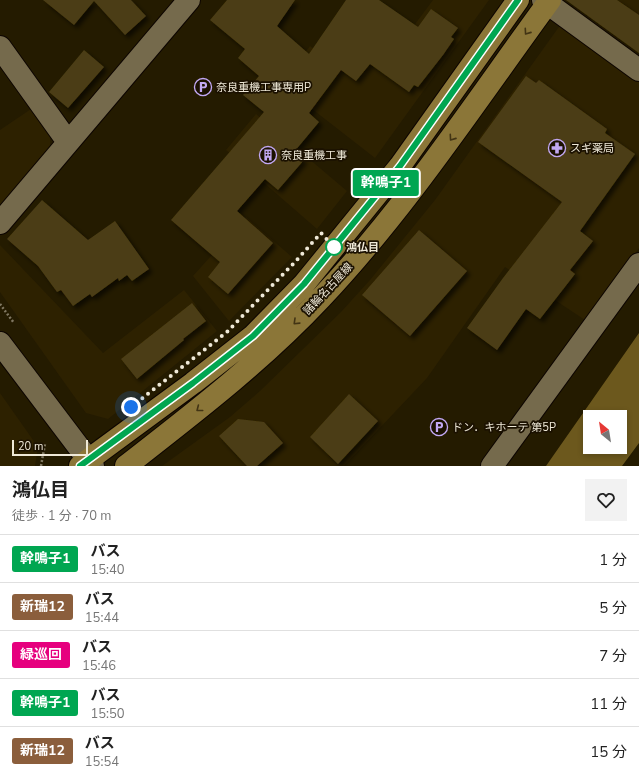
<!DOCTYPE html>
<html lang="ja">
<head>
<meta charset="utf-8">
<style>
	body { margin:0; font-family:"Nunito Sans","Noto Sans JP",sans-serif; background:#f2f2f2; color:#222; height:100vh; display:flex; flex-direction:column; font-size:15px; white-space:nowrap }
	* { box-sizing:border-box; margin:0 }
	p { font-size:13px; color:#767676 }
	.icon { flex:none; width:22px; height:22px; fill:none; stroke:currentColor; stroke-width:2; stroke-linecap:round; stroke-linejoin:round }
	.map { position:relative; height:466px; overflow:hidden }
	.panel { display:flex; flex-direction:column; background:#fff; flex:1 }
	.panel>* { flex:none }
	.badge { padding:0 8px; border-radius:3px; font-size:14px; line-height:26px }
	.needle { width:26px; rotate:330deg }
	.tools { position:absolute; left:583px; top:410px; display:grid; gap:8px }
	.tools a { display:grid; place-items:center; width:44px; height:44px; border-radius:0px; background:#fff; box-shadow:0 2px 6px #0003; font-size:20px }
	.scale { position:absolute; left:12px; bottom:10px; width:76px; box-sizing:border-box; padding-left:4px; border:2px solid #efe9d8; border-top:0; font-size:11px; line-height:14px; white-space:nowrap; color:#efe9d8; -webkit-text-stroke:3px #1b1100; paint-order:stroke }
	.you { position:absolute; width:20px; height:20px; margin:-10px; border:3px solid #fff; border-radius:50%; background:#1a73e8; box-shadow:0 0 0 6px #1a73e833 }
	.map>.badge { position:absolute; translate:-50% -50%; box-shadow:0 0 0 2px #fff }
	.round { display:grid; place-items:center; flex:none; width:42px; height:42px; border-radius:0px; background:#f2f2f2 }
	.overview { display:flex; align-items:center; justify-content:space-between; height:68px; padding:0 12px }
	h1 { font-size:19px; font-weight:700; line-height:30px }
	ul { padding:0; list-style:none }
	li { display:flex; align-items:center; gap:12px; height:48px; padding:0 12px; border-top:1px solid #e0e0e0 }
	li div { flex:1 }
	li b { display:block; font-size:15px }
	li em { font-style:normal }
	li .badge { min-width:44px; font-weight:700; text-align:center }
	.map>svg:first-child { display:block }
	.built { fill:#2d2100 }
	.water { fill:#6c581d; fill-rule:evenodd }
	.building { fill:#4b3d14; filter:url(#shadow) }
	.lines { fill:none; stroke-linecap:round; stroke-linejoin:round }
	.minor-casing { stroke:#0d0500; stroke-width:24 }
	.major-casing { stroke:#0d0500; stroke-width:24 }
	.path { stroke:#807862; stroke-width:2.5; stroke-dasharray:2 2; stroke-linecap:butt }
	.minor { stroke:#756a4c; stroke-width:22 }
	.major { stroke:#8b7638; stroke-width:22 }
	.oneway { stroke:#423414 }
	.line-casing { stroke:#fff; stroke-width:9 }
	.line { stroke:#00a651; stroke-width:6 }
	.walk { stroke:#efe9d8; stroke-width:4; stroke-dasharray:0 7.2 }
	.stop-dot { fill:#fff; stroke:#00a651; stroke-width:2 }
	.labels { text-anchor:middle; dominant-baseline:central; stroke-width:3.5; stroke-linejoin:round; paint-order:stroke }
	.poi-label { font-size:11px; fill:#efe9d8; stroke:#1b1100; text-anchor:start }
	.stop-label { font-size:11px; font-weight:bold; fill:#efe9d8; stroke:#1b1100; text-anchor:start }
	.street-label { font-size:11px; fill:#efe9d8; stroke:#1b1100 }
</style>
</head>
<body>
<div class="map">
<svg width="639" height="466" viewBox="0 0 639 466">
	<defs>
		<filter id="shadow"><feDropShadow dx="3.5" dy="3.5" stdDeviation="2" flood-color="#0009"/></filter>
	</defs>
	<rect width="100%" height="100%" fill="#241b00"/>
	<!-- built -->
	<path class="built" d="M433,0H489L375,158L280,84L310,46L346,73L359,55L380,71Z
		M578,0H639V60L571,10Z
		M561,24L639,81V248L585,320L505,267L427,378L344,466H162L230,417L260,391L341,312L370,280L435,200Z
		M31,109L50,135V148L0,207V130Z
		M256,114L347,191L317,229L226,150Z
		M246,217L292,257L229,321L193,276Z
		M0,245L103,353L184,290L217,331L108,419L86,413L0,292Z
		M0,393L38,447L35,466H0Z"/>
	<!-- water -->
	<path class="water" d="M639,333V443L622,466H546ZM590,417H620V447H590Z"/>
	<!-- building -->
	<path class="building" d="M43,0H131L146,16L125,35L94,1L74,25Z
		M227,0H295L277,26L309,54L346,0H379L418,27L431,9L458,28L451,37L454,39L443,55L418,87L414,85L409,92L370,64L356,81L341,70L309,113L319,122L294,152L304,160L278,190L265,179L237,211L273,243L228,294L208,277L220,262L171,220L264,112L243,95L259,76L238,58L245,49L210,20Z
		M566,0H617L639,15V53Z
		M84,50L104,67L68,108L49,92Z
		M526,76L536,83L539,80L607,129L605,133L635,154L580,231L593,241L570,270L575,274L540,319L526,309L497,350L467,328L503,278L562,202L478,142Z
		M42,200L88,240L115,221L149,269L132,281L127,275L119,281L118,278L92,297L90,294L73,306L61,290L57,292L38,266L7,239Z
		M419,230L467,271L410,336L362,295Z
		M192,303L206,321L183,339L184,340L137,379L121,359Z
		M349,394L378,421L338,464L310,437Z
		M238,419L264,422L283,443L257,466H247L219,436Z"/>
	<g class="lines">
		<!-- minor casing -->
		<g class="minor-casing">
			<path id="minor" d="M543,0L639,70
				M0,47L68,142
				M0,223L189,0
				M0,343L93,466
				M492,466L639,264"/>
		</g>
		<!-- major casing -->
		<g class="major-casing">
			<path id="major" d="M80,466L193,383L253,336L304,284L400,166L518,0
				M126,466C194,413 262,361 321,298C407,207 476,101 550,0"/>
		</g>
		<!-- path -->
		<path class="path" d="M0,304L14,323
			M41,466L45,444"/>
		<!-- minor -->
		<use href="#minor" class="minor"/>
		<!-- major -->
		<use href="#major" class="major"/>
	</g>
	<!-- one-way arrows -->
	<defs><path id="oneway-chevron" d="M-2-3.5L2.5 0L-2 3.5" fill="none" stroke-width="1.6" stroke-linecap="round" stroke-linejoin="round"/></defs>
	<g class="oneway">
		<use href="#oneway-chevron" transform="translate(527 32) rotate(125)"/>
		<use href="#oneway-chevron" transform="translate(452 138) rotate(125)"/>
		<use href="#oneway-chevron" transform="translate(296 322) rotate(136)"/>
		<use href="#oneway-chevron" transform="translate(199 409) rotate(142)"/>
	</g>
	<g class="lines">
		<!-- line casing -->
		<g class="line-casing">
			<path id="line" d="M80,466L193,383L253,336L304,284L400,166L518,0"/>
		</g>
		<!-- line -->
		<use href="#line" class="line"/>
		<!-- walk -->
		<path class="walk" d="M131,407L227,332L295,262L321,233L334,247"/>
	</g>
	<!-- icons -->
	<defs>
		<g id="parking-ring" transform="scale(0.9)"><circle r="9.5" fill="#1b1100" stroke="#c2a8f3" stroke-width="1.5"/><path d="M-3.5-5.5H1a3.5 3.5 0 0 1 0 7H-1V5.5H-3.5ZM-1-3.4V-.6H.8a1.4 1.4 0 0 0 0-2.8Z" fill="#c2a8f3"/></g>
		<g id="pharmacy-ring" transform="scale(0.9)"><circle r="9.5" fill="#1b1100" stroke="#c2a8f3" stroke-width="1.5"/><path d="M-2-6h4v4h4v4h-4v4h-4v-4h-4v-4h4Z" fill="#c2a8f3"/></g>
		<g id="building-ring" transform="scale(0.9)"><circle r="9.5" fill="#1b1100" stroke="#c2a8f3" stroke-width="1.5"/><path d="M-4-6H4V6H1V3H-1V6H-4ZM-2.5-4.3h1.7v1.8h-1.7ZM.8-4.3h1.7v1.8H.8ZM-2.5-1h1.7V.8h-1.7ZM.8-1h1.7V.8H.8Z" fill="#c2a8f3"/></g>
	</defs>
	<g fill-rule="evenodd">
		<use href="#parking-ring" x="203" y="87"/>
		<use href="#pharmacy-ring" x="557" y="148"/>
		<use href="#building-ring" x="268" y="155"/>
		<use href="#parking-ring" x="439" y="427"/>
	</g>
	<!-- markers -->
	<circle class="stop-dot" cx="334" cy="247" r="8"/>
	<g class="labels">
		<!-- poi labels -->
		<g class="poi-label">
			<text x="216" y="87">奈良重機工事専用P</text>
			<text x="570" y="148">スギ薬局</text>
			<text x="281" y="155">奈良重機工事</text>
			<text x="452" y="427">ドン．キホーテ 第5P</text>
		</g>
		<!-- stop labels -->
		<g class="stop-label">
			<text x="346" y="247">鴻仏目</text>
		</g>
		<!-- street labels -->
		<g class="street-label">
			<text transform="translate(328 289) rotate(-47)">諸輪名古屋線</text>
		</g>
	</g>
</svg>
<div class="tools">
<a><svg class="needle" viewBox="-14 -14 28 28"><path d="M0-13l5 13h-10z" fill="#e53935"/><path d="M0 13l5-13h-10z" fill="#767676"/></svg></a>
</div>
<div class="scale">20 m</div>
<div class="you" style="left:131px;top:407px"></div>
<b class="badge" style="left:386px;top:183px;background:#00a651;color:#fff">幹鳴子1</b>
</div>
<section class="panel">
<div class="overview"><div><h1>鴻仏目</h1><p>徒歩 · 1 分 · 70 m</p></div><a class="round"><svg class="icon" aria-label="heart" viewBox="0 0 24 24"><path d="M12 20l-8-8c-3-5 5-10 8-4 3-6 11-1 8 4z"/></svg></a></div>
<ul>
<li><span class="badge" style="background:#00a651;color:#fff">幹鳴子1</span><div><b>バス</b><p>15:40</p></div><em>1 分</em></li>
<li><span class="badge" style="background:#8b5e3c;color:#fff">新瑞12</span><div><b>バス</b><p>15:44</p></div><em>5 分</em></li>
<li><span class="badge" style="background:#e6007e;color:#fff">緑巡回</span><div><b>バス</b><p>15:46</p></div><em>7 分</em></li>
<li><span class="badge" style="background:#00a651;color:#fff">幹鳴子1</span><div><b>バス</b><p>15:50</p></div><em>11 分</em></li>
<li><span class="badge" style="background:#8b5e3c;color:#fff">新瑞12</span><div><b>バス</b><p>15:54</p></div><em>15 分</em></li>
</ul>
</section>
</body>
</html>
